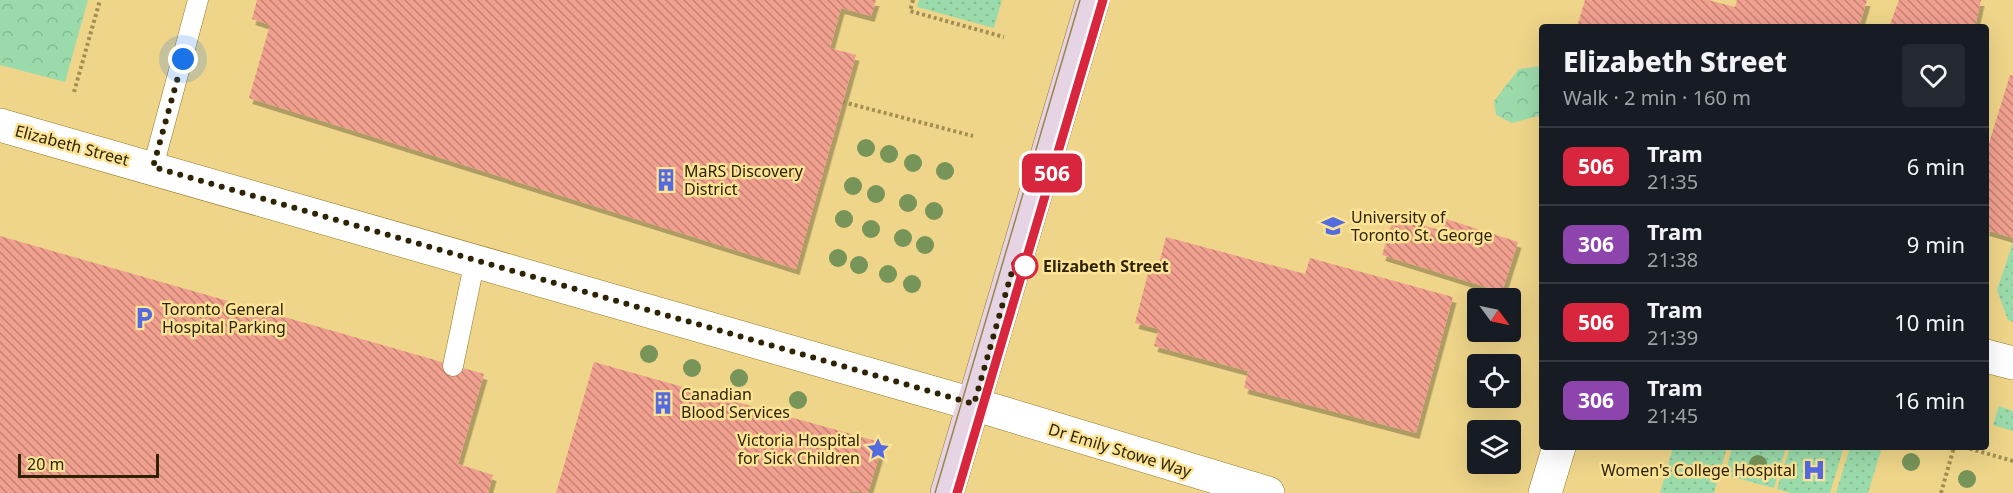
<!DOCTYPE html>
<html lang="en">
<head>
<meta charset="utf-8">
<style>
	body { margin:0; font-family:"Noto Sans",sans-serif; background:#242831; color:#f1f3f6; height:100vh; display:flex; flex-direction:column; font-size:22px; white-space:nowrap }
	* { box-sizing:border-box; margin:0 }
	p { font-size:20px; color:#9ea1a6 }
	.icon { flex:none; width:33px; height:33px; fill:none; stroke:currentColor; stroke-width:2; stroke-linecap:round; stroke-linejoin:round }
	.map { position:relative; flex:1; overflow:hidden }
	.panel { position:absolute; left:1539px; top:24px; width:450px; height:426px; display:flex; flex-direction:column; background:#171b24; border-radius:6px; box-shadow:0 6px 24px #0002 }
	.panel>* { flex:none }
	.badge { padding:0 12px; border-radius:9px; font-size:21px; line-height:39px }
	.needle { width:39px; rotate:123deg }
	.fabs { position:absolute; left:1467px; top:288px; display:grid; gap:12px }
	.fabs a { display:grid; place-items:center; width:54px; height:54px; border-radius:6px; background:#171b24; box-shadow:0 6px 24px #0002; font-size:30px }
	.scale { position:absolute; left:18px; bottom:15px; width:141px; box-sizing:border-box; padding-left:6px; border:3px solid #2e2403; border-top:0; font-size:16px; line-height:21px; white-space:nowrap; color:#2e2403; -webkit-text-stroke:4px #fce395; paint-order:stroke }
	.you { position:absolute; width:30px; height:30px; margin:-15px; border:4px solid #fff; border-radius:50%; background:#1a73e8; box-shadow:0 0 0 9px #1a73e833 }
	.map>.badge { position:absolute; translate:-50% -50%; box-shadow:0 0 0 3px #fff }
	.round { display:grid; place-items:center; flex:none; width:63px; height:63px; border-radius:6px; background:#242831 }
	.overview { display:flex; align-items:center; justify-content:space-between; height:102px; padding:0 24px }
	h1 { font-size:28px; font-weight:800; line-height:45px }
	ul { padding:0; list-style:none }
	li { display:flex; align-items:center; gap:18px; height:78px; padding:0 24px; border-top:2px solid #363941 }
	li div { flex:1 }
	li b { display:block; font-size:22px }
	li em { font-style:normal }
	li .badge { min-width:66px; font-weight:700; text-align:center }
	.map>svg:first-child { display:block }
	.grass { fill:url(#grass-dots) }
	.forest { fill:url(#forest-crowns) }
	.building { fill:url(#building-back-hatch); filter:url(#shadow) }
	.lines { fill:none; stroke-linecap:round; stroke-linejoin:round }
	.service-casing { stroke:#91792b; stroke-width:21 }
	.minor-casing { stroke:#91792b; stroke-width:34 }
	.secondary-casing { stroke:#91792b; stroke-width:34 }
	.path { stroke:#a28e53; stroke-width:4; stroke-dasharray:3 3; stroke-linecap:butt }
	.service { stroke:#fff; stroke-width:20 }
	.minor { stroke:#fff; stroke-width:33 }
	.secondary { stroke:#e6d3e4; stroke-width:33 }
	.tram { stroke:#98854c; stroke-width:1.5 }
	.tree { fill:#779459 }
	.line-casing { stroke:#fff; stroke-width:14 }
	.line { stroke:#d7263d; stroke-width:9 }
	.walk { stroke:#2e2403; stroke-width:6; stroke-dasharray:0 10.8 }
	.stop-dot { fill:#fff; stroke:#d7263d; stroke-width:3 }
	.labels { text-anchor:middle; dominant-baseline:central; stroke-width:5; stroke-linejoin:round; paint-order:stroke }
	.street-label { font-size:16px; fill:#2e2403; stroke:#fce395 }
	.poi-label { font-size:16px; fill:#2e2403; stroke:#fce395; text-anchor:start }
	.stop-label { font-size:16px; font-weight:bold; fill:#2e2403; stroke:#fce395; text-anchor:start }
</style>
</head>
<body>
<div class="map">
<svg width="2013" height="493" viewBox="0 0 2013 493">
	<defs>
		<pattern id="grass-dots" width="8" height="8" patternUnits="userSpaceOnUse" patternTransform="scale(1.5)"><rect width="8" height="8" fill="#9bdbab"/><path d="M2 2h.1M6 6h.1" fill="none" stroke="#86bc92" stroke-width="1.8" stroke-linecap="round"/></pattern>
		<pattern id="forest-crowns" width="20" height="18" patternUnits="userSpaceOnUse" patternTransform="scale(1.5)"><rect width="20" height="18" fill="#9bdbab"/><path d="M2 6a3 3 0 1 1 6 0M12 15a3 3 0 1 1 6 0" fill="none" stroke="#86bc92"/></pattern>
		<pattern id="building-back-hatch" width="6" height="6" patternUnits="userSpaceOnUse" patternTransform="scale(1.5)"><rect width="6" height="6" fill="#f1a090"/><path d="M-1 5l2 2M0 0l6 6M5-1l2 2" fill="none" stroke="#c48273"/></pattern>
		<filter id="shadow"><feDropShadow dx="3.5" dy="6" stdDeviation="0" flood-color="#0004"/></filter>
	</defs>
	<rect width="100%" height="100%" fill="#efd589"/>
	<!-- grass -->
	<path class="grass" d="M919,0H1002L994,28L917,7Z
		M2013,242V322L2008,320L1997,290Z
		M1999,406L2013,411V431L1993,425Z
		M1673,447H1727L1714,493H1660Z
		M1732,447H1786L1774,488L1725,475Z
		M1790,447H1844L1830,493H1791L1777,489Z
		M1850,447H1882L1868,493H1836Z"/>
	<!-- forest -->
	<path class="forest" d="M0,0H88L65,82L0,65Z
		M1542,66V115L1512,123L1496,115L1494,101L1519,69Z"/>
	<!-- building -->
	<path class="building" d="M257,0H876L871,16L841,8L830,48L856,55L796,269L249,98L270,25L252,19Z
		M1585,0H1708L1735,7L1737,0H1867L1859,27H1577Z
		M1899,0H1981L1975,27H1889Z
		M2010,75L2013,76V238L1986,230V153Z
		M1394,216L1442,231L1446,219L1518,242L1502,292L1382,255Z
		M0,236L484,374L458,464L493,475L488,493H0Z
		M1166,237L1305,274L1310,258L1453,297L1416,433L1244,388L1248,371L1154,346L1159,329L1135,323L1151,262L1159,264Z
		M594,362L883,443L868,493L851,491L850,493H556Z"/>
	<g class="lines">
		<!-- service casing -->
		<g class="service-casing">
			<path id="service" d="M153,167L198,0
				M453,366L475,260"/>
		</g>
		<!-- minor casing -->
		<g class="minor-casing">
			<path id="minor" d="M0,125L983,407L1268,493
				M1986,356L2013,363
				M1545,493L1559,447"/>
		</g>
		<!-- secondary casing -->
		<g class="secondary-casing">
			<path id="secondary" d="M947,493L1093,0"/>
		</g>
		<!-- path -->
		<path class="path" d="M913,0L910,11L1004,37
			M74,92L100,0
			M843,102L973,136
			M1964,447L2013,461
			M1941,493L1954,447"/>
		<!-- service -->
		<use href="#service" class="service"/>
		<!-- minor -->
		<use href="#minor" class="minor"/>
		<!-- secondary -->
		<use href="#secondary" class="secondary"/>
		<!-- tram -->
		<path class="tram" d="M935,493L1080,0
			M957,493L1103,0"/>
	</g>
	<!-- trees -->
	<g class="tree">
		<circle cx="866" cy="148" r="9"/>
		<circle cx="889" cy="154" r="9"/>
		<circle cx="913" cy="163" r="9"/>
		<circle cx="945" cy="171" r="9"/>
		<circle cx="853" cy="186" r="9"/>
		<circle cx="876" cy="194" r="9"/>
		<circle cx="908" cy="203" r="9"/>
		<circle cx="934" cy="211" r="9"/>
		<circle cx="844" cy="219" r="9"/>
		<circle cx="871" cy="229" r="9"/>
		<circle cx="903" cy="238" r="9"/>
		<circle cx="925" cy="245" r="9"/>
		<circle cx="838" cy="258" r="9"/>
		<circle cx="859" cy="265" r="9"/>
		<circle cx="888" cy="274" r="9"/>
		<circle cx="912" cy="284" r="9"/>
		<circle cx="649" cy="354" r="9"/>
		<circle cx="692" cy="368" r="9"/>
		<circle cx="739" cy="378" r="9"/>
		<circle cx="798" cy="400" r="9"/>
		<circle cx="1911" cy="462" r="9"/>
		<circle cx="1758" cy="464" r="9"/>
		<circle cx="1967" cy="479" r="9"/>
	</g>
	<g class="lines">
		<!-- line casing -->
		<g class="line-casing">
			<path id="line" d="M957,493L1103,0"/>
		</g>
		<!-- line -->
		<use href="#line" class="line"/>
		<!-- walk -->
		<path class="walk" d="M183,59L153,167L974,404L1015,261L1025,266"/>
	</g>
	<!-- icons -->
	<defs>
		<g id="building-bare" transform="scale(1.8)"><path d="M-4-6H4V6H1V3H-1V6H-4ZM-2.5-4.3h1.7v1.8h-1.7ZM.8-4.3h1.7v1.8H.8ZM-2.5-1h1.7V.8h-1.7ZM.8-1h1.7V.8H.8Z" fill="#546adf" stroke="#fce395" stroke-width="2.5" paint-order="stroke"/></g>
		<g id="university-bare" transform="scale(1.8)"><path d="M0-5L7-2L0 1L-7-2ZM-4 1L0 2.5L4 1V4Q0 6-4 4Z" fill="#546adf" stroke="#fce395" stroke-width="2.5" paint-order="stroke"/></g>
		<g id="parking-bare" transform="scale(1.8)"><path d="M-3.5-5.5H1a3.5 3.5 0 0 1 0 7H-1V5.5H-3.5ZM-1-3.4V-.6H.8a1.4 1.4 0 0 0 0-2.8Z" fill="#546adf" stroke="#fce395" stroke-width="2.5" paint-order="stroke"/></g>
		<g id="sight-bare" transform="scale(1.8)"><path d="M0-6L1.8-2.2L6-1.7L2.9 1.2L3.7 5.4L0 3.3L-3.7 5.4L-2.9 1.2L-6-1.7L-1.8-2.2Z" fill="#546adf" stroke="#fce395" stroke-width="2.5" paint-order="stroke"/></g>
		<g id="hospital-bare" transform="scale(1.8)"><path d="M-5-5h3v3.5h4V-5h3V5h-3V1.5h-4V5h-3Z" fill="#546adf" stroke="#fce395" stroke-width="2.5" paint-order="stroke"/></g>
	</defs>
	<g fill-rule="evenodd">
		<use href="#building-bare" x="666" y="180"/>
		<use href="#university-bare" x="1333" y="226"/>
		<use href="#parking-bare" x="144" y="318"/>
		<use href="#building-bare" x="663" y="403"/>
		<use href="#sight-bare" x="878" y="449"/>
		<use href="#hospital-bare" x="1814" y="470"/>
	</g>
	<!-- markers -->
	<circle class="stop-dot" cx="1025" cy="266" r="12"/>
	<g class="labels">
		<!-- street labels -->
		<g class="street-label">
			<text transform="translate(72 145) rotate(15)">Elizabeth Street</text>
			<text transform="translate(1120 450) rotate(17)">Dr Emily Stowe Way</text>
		</g>
		<!-- poi labels -->
		<g class="poi-label">
			<text x="684" y="171">MaRS Discovery<tspan x="684" dy="18">District</tspan></text>
			<text x="1351" y="217">University of<tspan x="1351" dy="18">Toronto St. George</tspan></text>
			<text x="162" y="309">Toronto General<tspan x="162" dy="18">Hospital Parking</tspan></text>
			<text x="681" y="394">Canadian<tspan x="681" dy="18">Blood Services</tspan></text>
			<text x="860" y="440" text-anchor="end">Victoria Hospital<tspan x="860" dy="18">for Sick Children</tspan></text>
			<text x="1796" y="470" text-anchor="end">Women's College Hospital</text>
		</g>
		<!-- stop labels -->
		<g class="stop-label">
			<text x="1043" y="266">Elizabeth Street</text>
		</g>
	</g>
</svg>
<div class="fabs">
<a><svg class="needle" viewBox="-14 -14 28 28"><path d="M0-13l5 13h-10z" fill="#e53935"/><path d="M0 13l5-13h-10z" fill="#9ea1a6"/></svg></a>
<a><svg class="icon" aria-label="locate" viewBox="0 0 24 24"><circle cx="12" cy="12" r="6"/><path d="M12 2v4M12 18v4M2 12h4M18 12h4"/></svg></a>
<a><svg class="icon" aria-label="layers" viewBox="0 0 24 24"><path d="M12 4l9 5-9 5-9-5zM3 14l9 5 9-5"/></svg></a>
</div>
<div class="scale">20 m</div>
<div class="you" style="left:183px;top:59px"></div>
<b class="badge" style="left:1052px;top:173px;background:#d7263d;color:#fff">506</b>
<section class="panel">
<div class="overview"><div><h1>Elizabeth Street</h1><p>Walk · 2 min · 160 m</p></div><a class="round"><svg class="icon" aria-label="heart" viewBox="0 0 24 24"><path d="M12 20l-8-8c-3-5 5-10 8-4 3-6 11-1 8 4z"/></svg></a></div>
<ul>
<li><span class="badge" style="background:#d7263d;color:#fff">506</span><div><b>Tram</b><p>21:35</p></div><em>6 min</em></li>
<li><span class="badge" style="background:#8e44ad;color:#fff">306</span><div><b>Tram</b><p>21:38</p></div><em>9 min</em></li>
<li><span class="badge" style="background:#d7263d;color:#fff">506</span><div><b>Tram</b><p>21:39</p></div><em>10 min</em></li>
<li><span class="badge" style="background:#8e44ad;color:#fff">306</span><div><b>Tram</b><p>21:45</p></div><em>16 min</em></li>
</ul>
</section>
</div>
</body>
</html>
